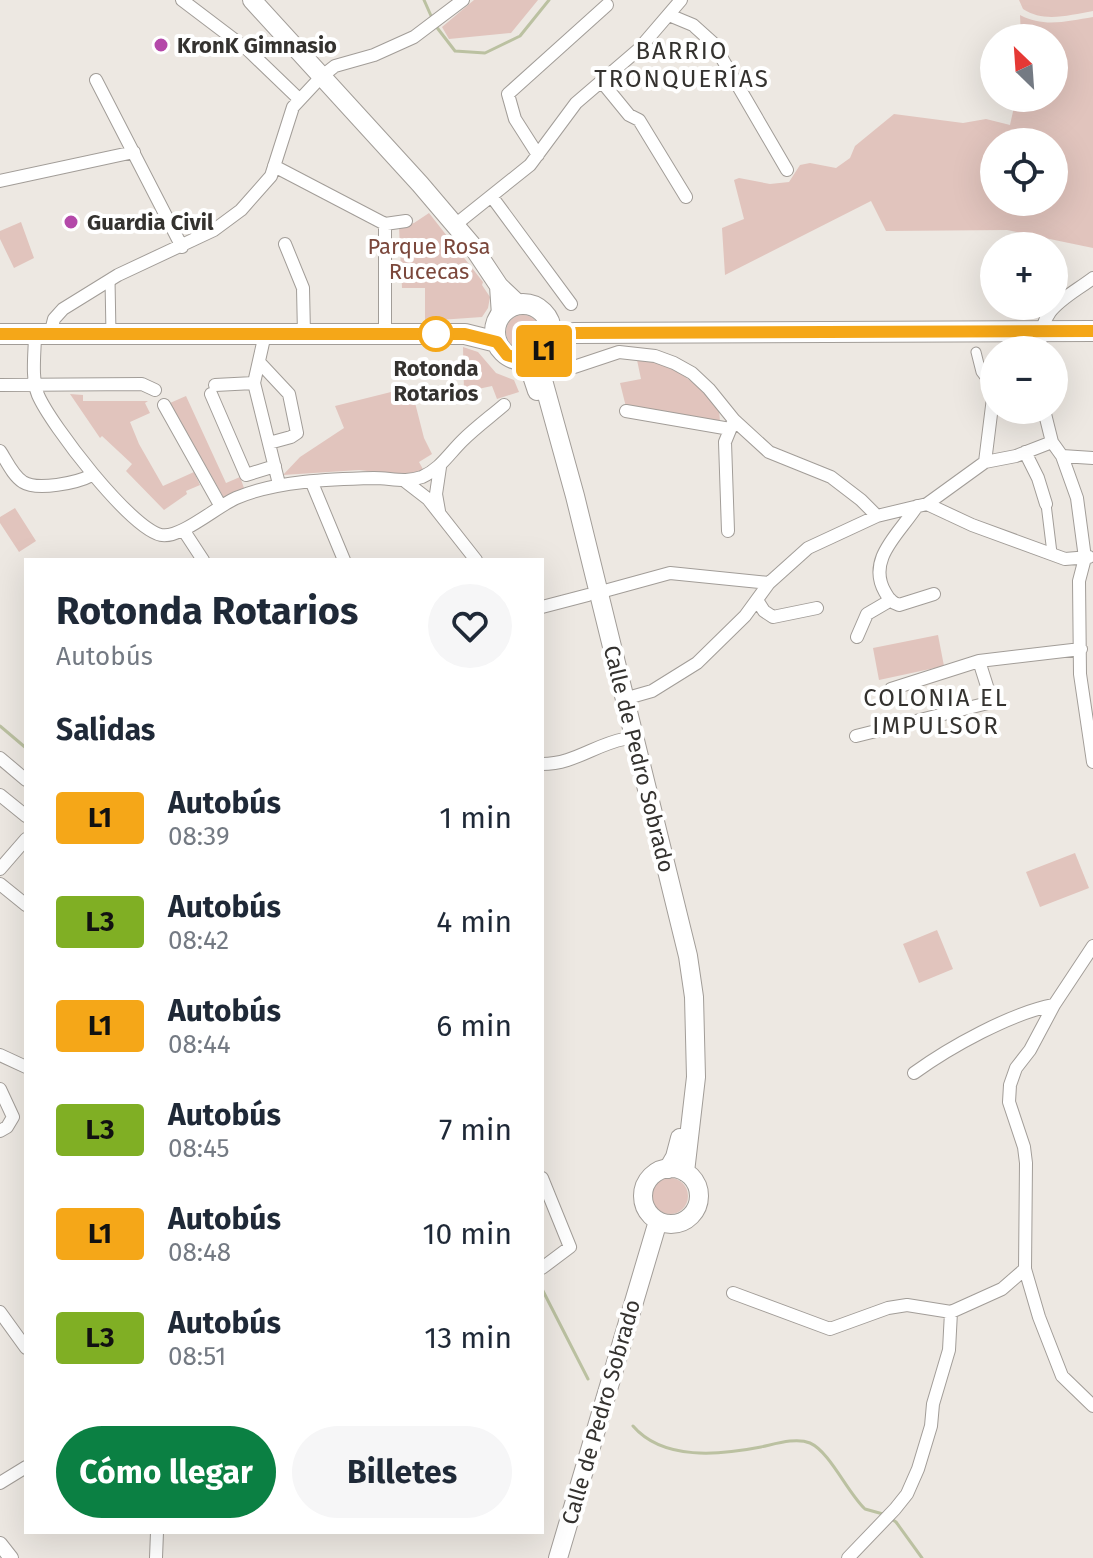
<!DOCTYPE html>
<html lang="es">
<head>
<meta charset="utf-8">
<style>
	body { margin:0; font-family:"Fira Sans",sans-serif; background:#f6f6f7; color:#1f2937; height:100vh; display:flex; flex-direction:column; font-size:30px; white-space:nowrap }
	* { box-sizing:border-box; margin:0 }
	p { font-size:26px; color:#747a83 }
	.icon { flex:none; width:44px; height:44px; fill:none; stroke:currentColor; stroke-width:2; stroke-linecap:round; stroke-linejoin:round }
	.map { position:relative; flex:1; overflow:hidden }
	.side { position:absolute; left:24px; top:558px; width:520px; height:976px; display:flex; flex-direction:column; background:#fff; border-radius:0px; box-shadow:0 8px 32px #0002 }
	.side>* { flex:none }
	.badge { padding:0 16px; border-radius:6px; font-size:28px; line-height:52px }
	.needle { width:52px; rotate:335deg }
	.fabs { position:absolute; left:980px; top:24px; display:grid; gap:16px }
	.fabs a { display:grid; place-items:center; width:88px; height:88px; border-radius:50%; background:#fff; box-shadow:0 8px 32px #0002; font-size:40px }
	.map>.badge { position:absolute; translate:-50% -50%; box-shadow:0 0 0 4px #fff }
	h2 { padding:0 32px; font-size:30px; line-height:72px }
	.round { display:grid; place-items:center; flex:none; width:84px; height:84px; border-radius:42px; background:#f6f6f7 }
	.head { display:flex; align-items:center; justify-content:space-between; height:136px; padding:0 32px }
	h1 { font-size:38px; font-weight:700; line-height:60px }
	.button { display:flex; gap:16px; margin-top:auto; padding:16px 32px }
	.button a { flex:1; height:92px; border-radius:48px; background:#0b8043; color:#fff; font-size:32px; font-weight:700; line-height:92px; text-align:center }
	.button a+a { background:#f6f6f7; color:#1f2937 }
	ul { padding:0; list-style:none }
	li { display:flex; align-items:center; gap:24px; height:104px; padding:0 32px }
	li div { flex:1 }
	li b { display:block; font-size:30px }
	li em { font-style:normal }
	li .badge { min-width:88px; font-weight:700; text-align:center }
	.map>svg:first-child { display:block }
	.green { fill:#e1c4bd; fill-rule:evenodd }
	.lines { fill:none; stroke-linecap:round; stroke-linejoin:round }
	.stream { stroke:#bbc1a1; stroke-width:3 }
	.pedestrian-casing { stroke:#a29d98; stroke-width:11 }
	.minor-casing { stroke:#a29d98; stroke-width:14 }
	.tertiary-casing { stroke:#a29d98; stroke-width:16 }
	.primary-casing { stroke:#a29d98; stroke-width:20 }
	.trunk-casing { stroke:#a29d98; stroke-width:22 }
	.pedestrian { stroke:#fff; stroke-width:9 }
	.minor { stroke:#fff; stroke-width:12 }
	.tertiary { stroke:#fff; stroke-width:14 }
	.primary { stroke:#fff; stroke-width:18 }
	.trunk { stroke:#fff; stroke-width:20 }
	.line-casing { stroke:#fff; stroke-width:18 }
	.line { stroke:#f5a718; stroke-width:12 }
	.poi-dot { fill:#b449a9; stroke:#fff; stroke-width:3 }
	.stop-dot { fill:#fff; stroke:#f5a718; stroke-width:4 }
	.labels { text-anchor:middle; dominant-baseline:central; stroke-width:8; stroke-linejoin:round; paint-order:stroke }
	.poi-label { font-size:22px; font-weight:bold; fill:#34322f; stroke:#fff; text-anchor:start }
	.park-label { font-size:22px; fill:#7b473b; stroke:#fff }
	.stop-label { font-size:22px; font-weight:bold; fill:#34322f; stroke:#fff }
	.street-label { font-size:22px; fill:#34322f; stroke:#fff }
	.neighbourhood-label { font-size:24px; letter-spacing:2px; fill:#34322f; stroke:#fff }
</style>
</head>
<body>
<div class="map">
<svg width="1093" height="1558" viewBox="0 0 1093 1558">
	<rect width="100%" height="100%" fill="#ede8e2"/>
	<!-- green -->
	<path class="green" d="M474,0H538L511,33L449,39L442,27Z
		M1019,0H1093V11C1069,15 1044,23 1023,9Z
		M1020,15C1044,28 1068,21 1093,17V248L1007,230L886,231L871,201L725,275L722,228L744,219L734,180L739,178L770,184L789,182L800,165L810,163L836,168L850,158L855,146L894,114L963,123L986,119L1010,125L1016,98H1054V38H1021ZM994,142H1054V202H994Z
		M429,213L483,282L482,285L490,297L488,308L482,317L425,321V288H402L399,227L414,223Z
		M21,222L34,258L14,268L0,239V231Z
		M506 332a17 17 0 1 1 34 0a17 17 0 1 1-34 0Z
		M463,347L478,352L496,373L514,380L519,392L497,399L492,386L464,392Z
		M637,360C674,362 696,383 719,409L720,422L626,407L620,383L641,379Z
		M411,387L424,438L432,454L419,462L425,473L400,475L359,470L283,475L300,457L344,428L335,406Z
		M70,394L83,395V401H148L145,403L150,413L130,422L139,444L163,486L194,472L200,485L186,491L187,494L164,510L126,471L132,464L102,436L100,438Z
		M186,396L226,483L240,477L244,488L224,498L170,403Z
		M15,508L36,541L19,552L0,523V517Z
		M938,635L944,666L879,680L873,648Z
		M1075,853L1089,888L1040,907L1026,872Z
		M937,930L953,969L919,983L903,944Z
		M652 1196a18 18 0 1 1 36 0a18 18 0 1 1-36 0Z"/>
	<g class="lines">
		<!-- stream -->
		<path class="stream" d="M424,0L432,18
			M435,25L455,51L485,53L520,36L549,0
			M0,726L26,748
			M542,1289L588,1379
			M633,1426C663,1461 720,1455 761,1447C775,1444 796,1437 810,1443C830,1452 847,1492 865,1509L883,1514
			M890,1518L896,1522L922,1558"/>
		<!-- pedestrian casing -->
		<g class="pedestrian-casing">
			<path id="pedestrian" d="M110,280L111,334
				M976,352L981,372L994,389
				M1046,504L1052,553"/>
		</g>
		<!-- minor casing -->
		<g class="minor-casing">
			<path id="minor" d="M182,0L248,50L299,99
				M669,15L693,25L713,43L787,170
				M96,80L182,247
				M602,82L629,115L639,120L686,197
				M538,155L515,119L508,94L607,5
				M274,166L385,224L406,221
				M0,181L134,152
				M492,197L571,304
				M385,224V334
				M455,225L530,165L576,103L639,49L681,0
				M285,244L303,288L304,334
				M35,334C35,352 31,378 38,395C51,425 130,528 161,535C180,539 216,507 236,498C275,481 331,479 374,478C391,478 405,483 422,477C440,469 448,455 462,441C475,428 490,417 504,405
				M265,334L254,383L279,484
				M50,335L54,319L63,309L118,275L214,230L241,210L271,176L293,107L321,77L335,66L374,55L414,37L463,0
				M1040,350C1039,308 1062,301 1093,278
				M260,363L289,394L297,433L291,437L269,443
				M541,373L553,374L619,352L655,356L674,363L692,373L709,389L734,420L769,452L831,477L861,500L877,516
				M0,385L142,384L155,390
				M215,385L254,383
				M211,394L246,475L275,466
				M164,405L220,505
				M1044,410L1052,442L1062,456L1077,498L1085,558L1079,581L1080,674L1093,762
				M626,411L730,429
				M0,451C6,460 13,476 23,482C37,491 77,483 92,475
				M1025,452L1038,478L1046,504
				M1062,456L1093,458
				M985,462L994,390
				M406,482L428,499L476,560
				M312,483L344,560
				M927,504L972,525L1065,559L1089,557
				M917,506C900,533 866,559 885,592C889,599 891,602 899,605L934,594
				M439,511L436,494L440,467
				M184,531L203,560
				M728,531L725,442L734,420
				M597,593L670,573L769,583
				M757,600L764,611L773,617L817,608
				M542,607L588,595
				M857,637L867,614L891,600
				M891,689L979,661L1081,649
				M624,699L652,691L697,663L745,616L769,583L808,548L877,516L927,504L985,462L1016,456L1052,442
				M856,736L992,702L979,661
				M0,758L26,780
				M542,764C574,764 594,745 624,739
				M0,795L26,816
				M0,869L26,839
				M0,884L26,905
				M1093,946L1054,1005L1030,1050L1016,1068L1010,1085L1009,1102L1024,1147L1026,1163L1025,1269L1039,1317L1062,1376L1093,1406
				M0,1055L26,1067
				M914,1073C950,1047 1011,1013 1054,1005
				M0,1089L13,1117L7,1127L0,1131
				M542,1178L570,1247L542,1268
				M733,1293L830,1329L888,1308L907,1305L951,1312L1002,1289L1025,1269
				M0,1312L26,1348
				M0,1483L26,1467
				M156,1558L157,1532
				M848,1558L895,1509L907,1494L918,1469L931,1426L933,1404L949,1350L951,1312"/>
		</g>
		<!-- tertiary casing -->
		<g class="tertiary-casing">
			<path id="tertiary" d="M0,1544L11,1558"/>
		</g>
		<!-- primary casing -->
		<g class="primary-casing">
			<path id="primary" d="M252,0L420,184L471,244L499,286L518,304
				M499,286L501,315
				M543,351L541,373L575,496L688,956L694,997L696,1077L685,1172
				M523,360L531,373L537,391
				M643 1196a28 28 0 1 1 56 0a28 28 0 1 1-56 0Z
				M668,1169L675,1157L680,1138
				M558,1558L658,1221"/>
		</g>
		<!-- trunk casing -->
		<g class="trunk-casing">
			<path id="trunk" d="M495 332a28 28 0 1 1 56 0a28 28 0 1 1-56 0Z
				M0,334H465L497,342
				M549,344L574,333L1093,331"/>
		</g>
		<!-- pedestrian -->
		<use href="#pedestrian" class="pedestrian"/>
		<!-- minor -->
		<use href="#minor" class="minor"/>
		<!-- tertiary -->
		<use href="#tertiary" class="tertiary"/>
		<!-- primary -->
		<use href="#primary" class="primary"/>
		<!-- trunk -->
		<use href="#trunk" class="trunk"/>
	</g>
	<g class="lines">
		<!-- line casing -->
		<g class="line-casing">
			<path id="line" d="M0,334H465L497,342L507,355L523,360L537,356L549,344L574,333L1093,331"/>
		</g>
		<!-- line -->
		<use href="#line" class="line"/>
	</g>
	<!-- markers -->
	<g class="poi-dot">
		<circle cx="161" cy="45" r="8"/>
		<circle cx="71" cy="222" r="8"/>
	</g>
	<circle class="stop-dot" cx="436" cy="334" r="16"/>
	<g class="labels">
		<!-- poi labels -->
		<g class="poi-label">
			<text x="177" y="45">KronK Gimnasio</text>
			<text x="87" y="222">Guardia Civil</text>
		</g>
		<!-- park labels -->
		<g class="park-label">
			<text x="429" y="246">Parque Rosa<tspan x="429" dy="25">Rucecas</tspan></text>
		</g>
		<!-- stop labels -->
		<g class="stop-label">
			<text x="436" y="368">Rotonda<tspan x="436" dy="25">Rotarios</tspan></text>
		</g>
		<!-- street labels -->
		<g class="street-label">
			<text transform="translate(639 759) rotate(76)">Calle de Pedro Sobrado</text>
			<text transform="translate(601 1412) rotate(-74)">Calle de Pedro Sobrado</text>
		</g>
		<!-- neighbourhood labels -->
		<g class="neighbourhood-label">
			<text x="682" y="51">BARRIO<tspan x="682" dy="28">TRONQUERÍAS</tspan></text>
			<text x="936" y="698">COLONIA EL<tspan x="936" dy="28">IMPULSOR</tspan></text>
		</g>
	</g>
</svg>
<div class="fabs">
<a><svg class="needle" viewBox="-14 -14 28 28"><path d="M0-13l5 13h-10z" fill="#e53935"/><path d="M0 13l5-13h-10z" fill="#747a83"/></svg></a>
<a><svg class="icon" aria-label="locate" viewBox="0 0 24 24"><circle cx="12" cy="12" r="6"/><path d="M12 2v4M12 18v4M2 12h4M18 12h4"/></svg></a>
<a>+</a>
<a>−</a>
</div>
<b class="badge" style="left:544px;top:351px;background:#f5a718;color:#111">L1</b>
<section class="side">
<div class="head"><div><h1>Rotonda Rotarios</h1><p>Autobús</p></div><a class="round"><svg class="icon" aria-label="heart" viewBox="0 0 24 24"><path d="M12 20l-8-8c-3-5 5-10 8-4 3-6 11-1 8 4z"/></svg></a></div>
<h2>Salidas</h2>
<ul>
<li><span class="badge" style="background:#f5a718;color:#111">L1</span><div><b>Autobús</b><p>08:39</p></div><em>1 min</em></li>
<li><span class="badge" style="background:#80af24;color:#111">L3</span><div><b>Autobús</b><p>08:42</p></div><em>4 min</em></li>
<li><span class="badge" style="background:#f5a718;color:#111">L1</span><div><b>Autobús</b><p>08:44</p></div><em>6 min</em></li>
<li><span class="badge" style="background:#80af24;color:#111">L3</span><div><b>Autobús</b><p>08:45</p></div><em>7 min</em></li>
<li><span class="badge" style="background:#f5a718;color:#111">L1</span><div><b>Autobús</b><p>08:48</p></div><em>10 min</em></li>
<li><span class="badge" style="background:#80af24;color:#111">L3</span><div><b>Autobús</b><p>08:51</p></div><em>13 min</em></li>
</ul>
<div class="button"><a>Cómo llegar</a><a>Billetes</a></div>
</section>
</div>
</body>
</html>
